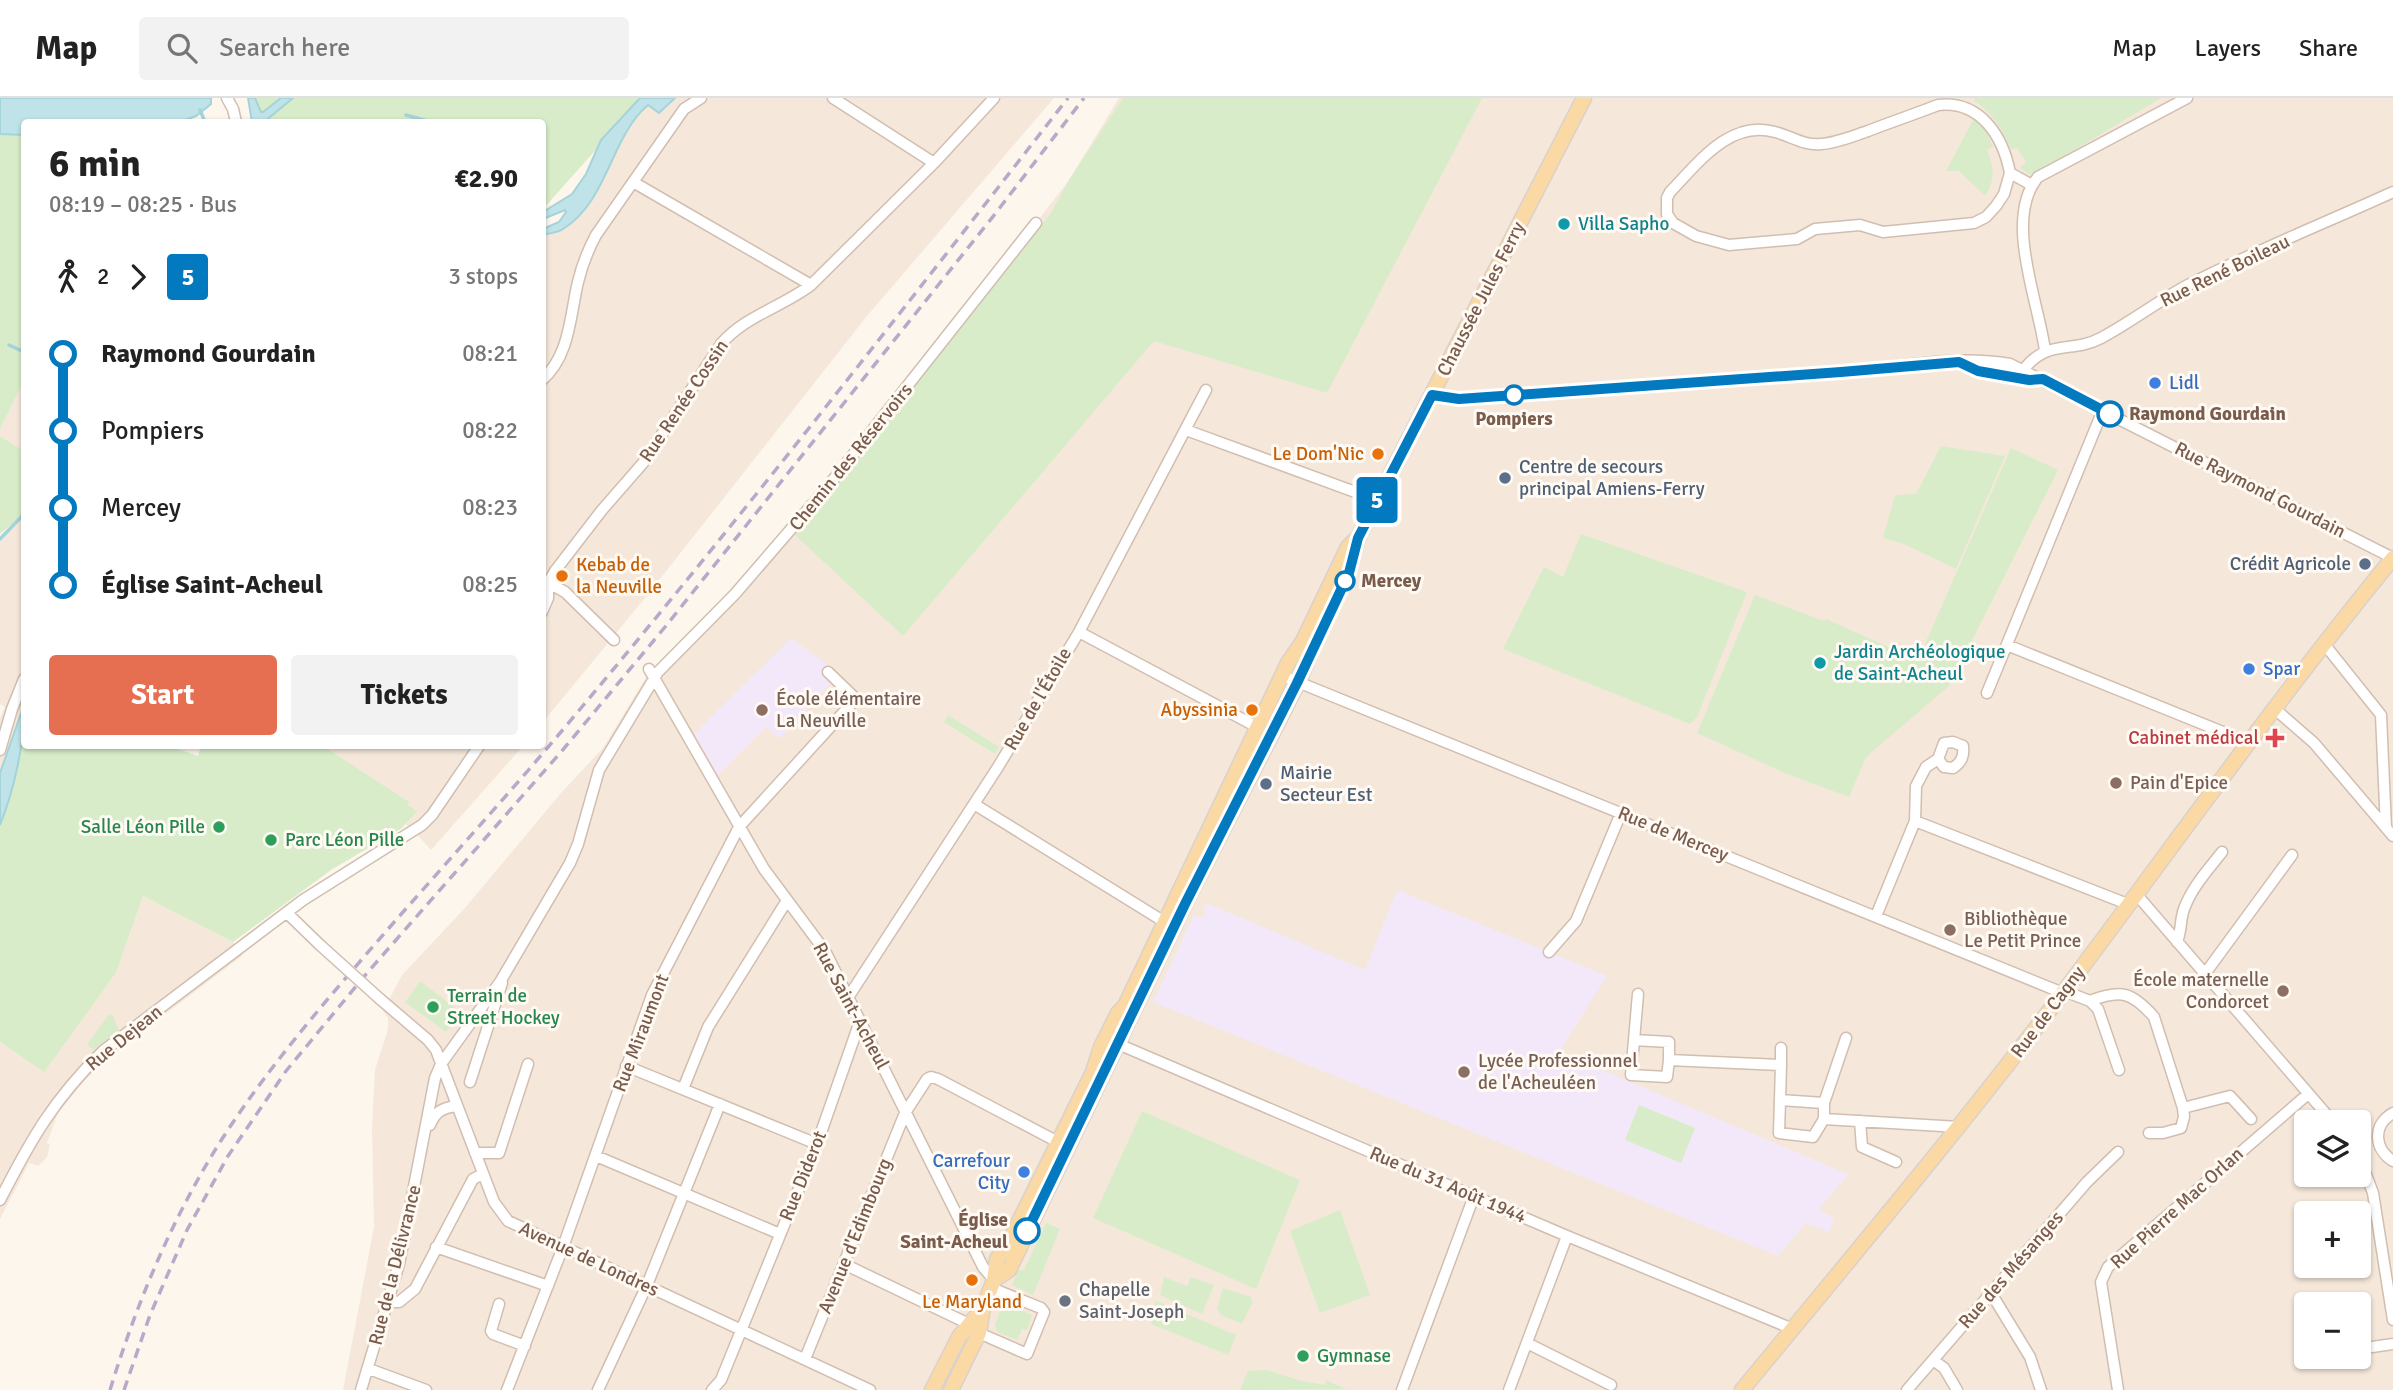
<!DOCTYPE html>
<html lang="en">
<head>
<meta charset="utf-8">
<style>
	body { margin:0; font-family:Signika,sans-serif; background:#f2f2f2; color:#222; height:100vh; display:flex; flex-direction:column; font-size:26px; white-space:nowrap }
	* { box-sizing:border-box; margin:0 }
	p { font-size:23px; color:#767676 }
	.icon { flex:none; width:38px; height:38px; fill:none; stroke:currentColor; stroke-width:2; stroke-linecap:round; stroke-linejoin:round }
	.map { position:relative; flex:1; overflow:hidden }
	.details { position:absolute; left:21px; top:21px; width:525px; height:630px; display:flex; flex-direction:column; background:#fff; border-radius:7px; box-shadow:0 2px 5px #0004 }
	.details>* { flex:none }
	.badge { padding:0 14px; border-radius:5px; font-size:24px; line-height:46px }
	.tools { position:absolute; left:2294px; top:1012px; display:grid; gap:14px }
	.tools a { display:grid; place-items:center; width:77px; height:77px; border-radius:7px; background:#fff; box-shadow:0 2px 5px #0004; font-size:35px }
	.map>.badge { position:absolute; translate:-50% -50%; box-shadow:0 0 0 4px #fff }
	.legs { display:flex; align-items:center; gap:10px; height:77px; padding:0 28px; font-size:23px }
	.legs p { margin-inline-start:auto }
	.summary { display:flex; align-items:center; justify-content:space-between; height:119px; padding:0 28px }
	h1 { font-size:38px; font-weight:800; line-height:52px }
	.action { display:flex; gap:14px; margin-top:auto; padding:14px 28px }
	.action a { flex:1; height:80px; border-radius:7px; background:#e76f51; color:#fff; font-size:28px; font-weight:800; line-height:80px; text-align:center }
	.action a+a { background:#f2f2f2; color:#222 }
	ul { padding:0 28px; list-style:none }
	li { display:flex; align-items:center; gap:24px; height:77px; font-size:26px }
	li i { display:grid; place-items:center; width:10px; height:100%; margin:0 9px; background:currentColor }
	li i::after { content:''; width:18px; height:18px; margin:-9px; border:5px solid; border-radius:50%; background:#fff }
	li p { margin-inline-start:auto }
	li:first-child i { background:linear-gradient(#0000 50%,currentColor 0) }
	li:last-child i { background:linear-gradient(currentColor 50%,#0000 0) }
	header { display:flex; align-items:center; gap:42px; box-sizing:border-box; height:98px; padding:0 35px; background:#fff; border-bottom:2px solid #e0e0e0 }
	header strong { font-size:33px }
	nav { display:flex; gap:38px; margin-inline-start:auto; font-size:24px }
	.search { width:490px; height:63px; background:#f2f2f2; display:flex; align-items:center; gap:18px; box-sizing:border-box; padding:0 24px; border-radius:7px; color:#767676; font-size:26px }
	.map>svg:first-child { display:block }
	.residential { fill:#f5e8da; fill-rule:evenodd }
	.education { fill:#f3e8fa }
	.green { fill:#d8ecc9 }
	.water { fill:#bfe3e8; stroke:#a5d3da; stroke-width:2 }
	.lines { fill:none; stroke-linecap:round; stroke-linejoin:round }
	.stream { stroke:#a5d3da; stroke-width:3.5 }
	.minor-casing { stroke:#d1beb0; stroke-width:13 }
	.major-casing { stroke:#dad1cd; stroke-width:17 }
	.minor { stroke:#fff; stroke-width:10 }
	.major { stroke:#fbd9a5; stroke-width:14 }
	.rail { stroke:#b9a8c9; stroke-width:3.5; stroke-dasharray:10 7; stroke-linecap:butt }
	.minor-bridge-casing { stroke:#d1beb0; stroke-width:13; stroke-linecap:butt }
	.minor-bridge { stroke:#fff; stroke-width:10 }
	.line-1-casing { stroke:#fff; stroke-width:16 }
	.line-1 { stroke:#0379bf; stroke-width:10 }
	.culture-dot { fill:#0f9aa8; stroke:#fffaf3; stroke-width:2.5 }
	.shop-dot { fill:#3f7fe0; stroke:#fffaf3; stroke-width:2.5 }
	.stop-1-dot { fill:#fff; stroke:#0379bf; stroke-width:3.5 }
	.food-dot { fill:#e8710a; stroke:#fffaf3; stroke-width:2.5 }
	.service-dot { fill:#5c6f8a; stroke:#fffaf3; stroke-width:2.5 }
	.education-dot { fill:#8d6e63; stroke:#fffaf3; stroke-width:2.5 }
	.health-dot { fill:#e0444e; stroke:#fffaf3; stroke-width:2.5 }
	.leisure-dot { fill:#2e9e5b; stroke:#fffaf3; stroke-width:2.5 }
	.worship-dot { fill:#6b7280; stroke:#fffaf3; stroke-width:2.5 }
	.labels { text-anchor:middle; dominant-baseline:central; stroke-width:6; stroke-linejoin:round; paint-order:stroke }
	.culture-label { font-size:19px; fill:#0d838f; stroke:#fffaf3; text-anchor:start }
	.street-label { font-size:19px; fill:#7a5c4d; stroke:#fffaf3 }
	.shop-label { font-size:19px; fill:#366cbe; stroke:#fffaf3; text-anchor:start }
	.stop-label { font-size:19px; font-weight:bold; fill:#7a5c4d; stroke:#fffaf3; text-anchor:start }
	.food-label { font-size:19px; fill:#c56008; stroke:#fffaf3; text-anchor:end }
	.service-label { font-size:19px; fill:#4e5e75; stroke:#fffaf3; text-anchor:start }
	.education-label { font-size:19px; fill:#785e54; stroke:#fffaf3; text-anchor:start }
	.health-label { font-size:19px; fill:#be3a42; stroke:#fffaf3; text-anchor:end }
	.leisure-label { font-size:19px; fill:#27864d; stroke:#fffaf3; text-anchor:start }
	.worship-label { font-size:19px; fill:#5b616d; stroke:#fffaf3; text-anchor:start }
</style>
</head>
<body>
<header>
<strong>Map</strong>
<div class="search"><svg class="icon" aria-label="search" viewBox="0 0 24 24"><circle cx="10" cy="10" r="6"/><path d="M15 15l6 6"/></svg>Search here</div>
<nav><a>Map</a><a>Layers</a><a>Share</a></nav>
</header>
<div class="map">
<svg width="2393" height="1292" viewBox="0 0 2393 1292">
	<rect width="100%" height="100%" fill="#fdf6ec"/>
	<!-- residential -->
	<path class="residential" d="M649,0H1054L867,218L645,500L543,624V133L562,127Z
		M1119,0H2393V1292H343L374,1129L372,1029L375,972L388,931V920L383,913L402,877L464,811L561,695L603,650L648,576L668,569L947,241L1069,82ZM2306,1024H2359V1076H2306ZM2306,1115H2359V1167H2306ZM2306,1206H2359V1258H2306Z
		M24,283V353L0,338V331Z
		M24,416V638L0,699V620L5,609L0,606V439Z
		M308,648H523L431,752L414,733Z
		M143,798L233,844L242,858L123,948L85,982L58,1015L47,1045L50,1047L47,1059L38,1068L29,1065L0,1121V944L43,973L116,875Z"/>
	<!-- education -->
	<path class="education" d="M791,540L828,567L823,578L831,585L781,639L779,640L766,629L718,677L694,636Z
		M1397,792L1607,878L1559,954L1848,1076L1818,1112L1834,1120L1829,1134L1806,1125L1778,1158L1153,904L1194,817L1200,820L1206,816L1204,809L1206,805L1365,872Z"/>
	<!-- green -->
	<path class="green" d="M248,0H642L543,111L542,24H252Z
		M1123,0H1482L1327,295L1154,243L903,538L795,437L1051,115L1069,82Z
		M1975,0H2161L2036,75L2029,76L2020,70L2026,64L2017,50L2011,51C2003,33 1992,13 1974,3Z
		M1974,20L1986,34L1993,48L1987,52C1994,70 1996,81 1985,98L1959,73H1946Z
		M0,36L24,37V283L0,331Z
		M0,338L24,353V416L0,436Z
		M1941,348L2005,358L1956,471L1904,446L1883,440L1895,397L1916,396Z
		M2011,350L2058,372L1949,588L1866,659L1849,699L1787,676L1697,635L1755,497L1824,523L1826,521L1918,562Z
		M1581,436L1747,494L1697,619L1690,626L1503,551L1544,469L1563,479Z
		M948,617L999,649L995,656L944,624Z
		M24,636V648H169L198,658L201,648H323L409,704L408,707L417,713L402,730L331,772L233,844L143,798L116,875L44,974L0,944V727L9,704Z
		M420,883L461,914L446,934L405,904Z
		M112,916L119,932L93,952L87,946L108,918Z
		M1639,1007L1695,1030L1681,1065L1625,1042Z
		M1142,1013L1300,1082L1256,1191L1093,1120Z
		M1340,1112L1370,1197L1320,1215L1290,1133Z
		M1046,1125L1060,1131L1033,1197L1012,1187L1018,1172H1024Z
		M1164,1179L1187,1188L1191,1179L1214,1187L1202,1216L1160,1197Z
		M1223,1190L1251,1199L1252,1205L1242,1226L1221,1217L1217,1210Z
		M1156,1203L1236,1237L1228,1257L1151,1226Z
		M1003,1205L1032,1217L1027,1232L1022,1231L1017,1242L997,1234L995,1227Z
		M1267,1272L1301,1283L1325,1287L1326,1282L1345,1291L1240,1292L1248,1273Z"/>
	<!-- water -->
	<path class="water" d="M0,0H211V6L196,18L180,24H24V37L0,36Z
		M248,0H255L261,14H263L281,0H293L264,24H252Z
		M640,0H675L659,15L648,7C611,38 608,103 563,131C558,135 549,135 543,137V131L559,124L566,114L565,112L543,121V114L572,96L586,76L601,42Z
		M24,607C25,644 14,692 0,727V675Z"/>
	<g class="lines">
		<!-- stream -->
		<path class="stream" d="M200,12L205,24
			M406,17L431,24
			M9,247L24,254
			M0,441L24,416"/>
		<!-- minor casing -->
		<g class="minor-casing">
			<path id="minor" d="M227,0L233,11L236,24
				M833,0L934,65
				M2010,75L2004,96L1996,108L1986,119L1974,125L1883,134L1860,127L1815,131L1797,141L1729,147L1696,138L1673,125L1667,116V100L1670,94C1698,65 1730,21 1775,34C1791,38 1804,48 1821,46C1837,45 1853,38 1868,33C1891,24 1915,16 1938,7C1980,2 2003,38 2010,75L2032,87
				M633,84L811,187
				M2045,253C2039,204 2003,121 2038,79L2187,0
				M2024,271C2049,240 2071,256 2101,240C2131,224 2158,203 2188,187C2255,153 2325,125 2393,94
				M542,282C570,258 570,217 578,184C582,167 588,152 596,137L684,11L701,0
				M1432,297L1459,301C1586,291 1714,285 1841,274C1896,270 1955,256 2010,266L2393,460
				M1186,332L1377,402
				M545,483L565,494L614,542
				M542,514L548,500V485L555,473L602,412L643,365L721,246C745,218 782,209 811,187L934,65L994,0
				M1079,534L1259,630
				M2007,547L2250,645
				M2325,547L2381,617L2386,730
				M649,571L764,771L825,853L983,1169L994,1182
				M1283,578L2063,895
				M1987,595L2103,312
				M2275,611L2314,645L2393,738
				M0,652L12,611L24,581
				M974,706L1163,823
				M1915,723L2130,807
				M2137,797L2333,1024
				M287,815L320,847
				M1876,818L1915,723L1916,688L1926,669L1938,661L1944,645L1953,644L1963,648C1964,658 1962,664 1953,670L1944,669L1938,661
				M2177,844C2182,831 2180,821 2184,811C2192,789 2208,772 2222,754
				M1549,854L1576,823L1621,715
				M2204,877L2292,757
				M2064,893L2090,903L2098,911L2119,972
				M1638,896L1634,942L1669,944V962L1781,967L1779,1035L1813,1039L1824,1021L1959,1029
				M849,898L998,669L1079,534L1206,292
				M380,901L428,942L436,952L494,1104L508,1123L870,1292
				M2090,903C2121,891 2132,894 2154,919L2183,1010
				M1634,942L1631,977L1667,979L1669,962
				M1111,943L1567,1138L1793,1231
				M1781,967V950
				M626,968L817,1046
				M470,984L502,885
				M683,991L708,929L786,804
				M1780,1002L1824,1005
				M2393,1015C2372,1027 2374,1051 2393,1063
				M1824,1021V1005L1846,940
				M1860,1023L1862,1049L1896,1064
				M430,1027C435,1014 442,1010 456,1008
				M2149,1035H2163L2181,1030L2184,1019L2183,1010L2230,998L2251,1021
				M475,1055H499L528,966
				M596,1058L780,1136
				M2359,1058L2373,1095L2393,1222
				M0,1102C31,1041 54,1001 103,953L303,802L422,727L432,717L479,648
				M436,1149L548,1188
				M844,1166L969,1226
				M1991,1195L2030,1259L2041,1292
				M389,1204H399L415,1191L473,1081L483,1076
				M499,1206L491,1233L493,1236L525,1248
				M979,1235L1027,1256L1044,1214L1041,1210L991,1190
				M1527,1245L1611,1287
				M2372,1249L2393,1246
				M805,1261L905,1015L927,981L931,979L938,981L1058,1044
				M1933,1262L1944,1270L1957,1292
				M369,1271L426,1292
				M361,1292L399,1166L435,980L441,966L500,884L570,765L578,746L599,672L658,574L735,496L829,387L1036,125
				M507,1292L563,1149L652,897L739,729L853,604V598L828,574
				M598,1292L647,1187L720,1006
				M712,1292L721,1282L817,1046L858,929L862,924
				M1402,1292L1474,1098
				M1509,1292L1567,1138
				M1907,1292L2087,1084L2118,1054
				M2118,1292L2101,1184L2108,1169L2308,996"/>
		</g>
		<!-- major casing -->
		<g class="major-casing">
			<path id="major" d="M994,1182L997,1161L1007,1148L1093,974L1101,949L1118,915L1125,908L1288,565L1303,543L1348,449L1354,443
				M932,1292L959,1239L982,1211
				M951,1292L979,1235L983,1210L994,1182L1009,1172L1185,806L1298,585L1322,528L1348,475L1358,440L1584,0
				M1742,1292C1850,1161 1960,1031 2062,896C2172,750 2277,601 2393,460"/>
		</g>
		<!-- minor -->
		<use href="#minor" class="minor"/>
		<!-- major -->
		<use href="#major" class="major"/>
		<!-- rail -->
		<path class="rail" d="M110,1292C137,1204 173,1118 222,1041C271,965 330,898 389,830C453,757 519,685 581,610C748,411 908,205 1068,0
			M124,1292L150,1217L187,1132L228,1058L286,973L367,875L561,654L665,529L995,116L1084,0"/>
		<!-- minor-bridge casing -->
		<g class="minor-bridge-casing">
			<path id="minor-bridge" d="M320,847L380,901"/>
		</g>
		<!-- minor-bridge -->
		<use href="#minor-bridge" class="minor-bridge"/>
	</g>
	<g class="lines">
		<!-- line-1 casing -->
		<g class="line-1-casing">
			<path id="line-1" d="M1027,1133L1185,806L1297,585L1349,475L1358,440L1432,297L1459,301L1841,274L1959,264L1978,273L2029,282L2043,281L2110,316"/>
		</g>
		<!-- line-1 -->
		<use href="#line-1" class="line-1"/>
	</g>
	<!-- markers -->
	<g class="culture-dot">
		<circle cx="1564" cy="126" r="7"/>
		<circle cx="1820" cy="565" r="7"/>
	</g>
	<g class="shop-dot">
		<circle cx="2155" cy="285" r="7"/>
		<circle cx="2249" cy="571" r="7"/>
		<circle cx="1024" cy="1074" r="7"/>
	</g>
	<g class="stop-1-dot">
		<circle cx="1514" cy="297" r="9"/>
		<circle cx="2110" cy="316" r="12"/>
		<circle cx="1345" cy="483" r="9"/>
		<circle cx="1027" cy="1133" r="12"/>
	</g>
	<g class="food-dot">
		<circle cx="1378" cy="356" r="7"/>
		<circle cx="562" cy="478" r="7"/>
		<circle cx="1252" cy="612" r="7"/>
		<circle cx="972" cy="1182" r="7"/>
	</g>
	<g class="service-dot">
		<circle cx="1505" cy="380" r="7"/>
		<circle cx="2365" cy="466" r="7"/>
		<circle cx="1266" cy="686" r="7"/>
	</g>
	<g class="education-dot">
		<circle cx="762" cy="612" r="7"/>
		<circle cx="2116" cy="685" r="7"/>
		<circle cx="1950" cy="832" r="7"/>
		<circle cx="2283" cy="893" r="7"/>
		<circle cx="1464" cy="974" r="7"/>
	</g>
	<path class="health-dot" d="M2271.5 629.5h7v7h7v7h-7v7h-7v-7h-7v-7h7z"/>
	<g class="leisure-dot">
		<circle cx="219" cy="729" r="7"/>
		<circle cx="271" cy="742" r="7"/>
		<circle cx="433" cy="909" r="7"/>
		<circle cx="1303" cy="1258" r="7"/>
	</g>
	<circle class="worship-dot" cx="1065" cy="1203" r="7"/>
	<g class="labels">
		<!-- culture labels -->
		<g class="culture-label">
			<text x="1578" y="126">Villa Sapho</text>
			<text x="1834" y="554">Jardin Archéologique<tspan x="1834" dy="22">de Saint-Acheul</tspan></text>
		</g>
		<!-- street labels -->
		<g class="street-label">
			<text transform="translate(2225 173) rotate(-26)">Rue René Boileau</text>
			<text transform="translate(1481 201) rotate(-63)">Chaussée Jules Ferry</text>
			<text transform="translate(684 303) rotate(-56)">Rue Renée Cossin</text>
			<text transform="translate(851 359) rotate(-51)">Chemin des Réservoirs</text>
			<text transform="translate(2260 392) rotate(27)">Rue Raymond Gourdain</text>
			<text transform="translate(1038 601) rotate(-60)">Rue de l'Étoile</text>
			<text transform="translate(1673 736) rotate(22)">Rue de Mercey</text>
			<text transform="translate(851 908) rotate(62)">Rue Saint-Acheul</text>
			<text transform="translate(2048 914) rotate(-53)">Rue de Cagny</text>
			<text transform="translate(641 935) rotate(-69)">Rue Miraumont</text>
			<text transform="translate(124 940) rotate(-39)">Rue Dejean</text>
			<text transform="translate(803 1078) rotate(-68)">Rue Diderot</text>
			<text transform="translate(1448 1087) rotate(23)">Rue du 31 Août 1944</text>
			<text transform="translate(2177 1110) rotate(-42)">Rue Pierre Mac Orlan</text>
			<text transform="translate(855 1138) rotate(-68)">Avenue d'Edimbourg</text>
			<text transform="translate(589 1161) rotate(25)">Avenue de Londres</text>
			<text transform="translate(395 1167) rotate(-76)">Rue de la Délivrance</text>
			<text transform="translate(2011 1172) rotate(-49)">Rue des Mésanges</text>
		</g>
		<!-- shop labels -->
		<g class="shop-label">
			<text x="2169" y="285">Lidl</text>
			<text x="2263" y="571">Spar</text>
			<text x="1010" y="1063" text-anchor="end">Carrefour<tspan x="1010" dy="22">City</tspan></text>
		</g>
		<!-- stop labels -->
		<g class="stop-label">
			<text x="2129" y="316">Raymond Gourdain</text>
			<text x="1514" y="321" text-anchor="middle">Pompiers</text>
			<text x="1361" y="483">Mercey</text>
			<text x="1008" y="1122" text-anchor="end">Église<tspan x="1008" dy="22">Saint-Acheul</tspan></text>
		</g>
		<!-- food labels -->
		<g class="food-label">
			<text x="1364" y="356">Le Dom'Nic</text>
			<text x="576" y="467" text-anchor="start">Kebab de<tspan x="576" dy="22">la Neuville</tspan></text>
			<text x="1238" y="612">Abyssinia</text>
			<text x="972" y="1204" text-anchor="middle">Le Maryland</text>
		</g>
		<!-- service labels -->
		<g class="service-label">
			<text x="1519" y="369">Centre de secours<tspan x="1519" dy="22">principal Amiens-Ferry</tspan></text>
			<text x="2351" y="466" text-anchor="end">Crédit Agricole</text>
			<text x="1280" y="675">Mairie<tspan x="1280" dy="22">Secteur Est</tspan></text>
		</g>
		<!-- education labels -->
		<g class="education-label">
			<text x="776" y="601">École élémentaire<tspan x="776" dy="22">La Neuville</tspan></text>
			<text x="2130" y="685">Pain d'Epice</text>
			<text x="1964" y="821">Bibliothèque<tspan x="1964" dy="22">Le Petit Prince</tspan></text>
			<text x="2269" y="882" text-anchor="end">École maternelle<tspan x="2269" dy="22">Condorcet</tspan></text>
			<text x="1478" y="963">Lycée Professionnel<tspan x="1478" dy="22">de l'Acheuléen</tspan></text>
		</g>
		<!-- health labels -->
		<g class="health-label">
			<text x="2259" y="640">Cabinet médical</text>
		</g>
		<!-- leisure labels -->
		<g class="leisure-label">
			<text x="205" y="729" text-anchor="end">Salle Léon Pille</text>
			<text x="285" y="742">Parc Léon Pille</text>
			<text x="447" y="898">Terrain de<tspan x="447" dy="22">Street Hockey</tspan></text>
			<text x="1317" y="1258">Gymnase</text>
		</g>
		<!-- worship labels -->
		<g class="worship-label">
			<text x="1079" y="1192">Chapelle<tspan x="1079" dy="22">Saint-Joseph</tspan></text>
		</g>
	</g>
</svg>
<div class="tools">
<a><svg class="icon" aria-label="layers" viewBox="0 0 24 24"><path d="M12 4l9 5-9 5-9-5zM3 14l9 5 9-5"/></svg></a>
<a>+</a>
<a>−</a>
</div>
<b class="badge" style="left:1377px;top:402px;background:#0379bf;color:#fff">5</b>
<section class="details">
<div class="summary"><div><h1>6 min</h1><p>08:19 – 08:25 · Bus</p></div><b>€2.90</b></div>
<div class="legs"><svg class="icon" aria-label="walk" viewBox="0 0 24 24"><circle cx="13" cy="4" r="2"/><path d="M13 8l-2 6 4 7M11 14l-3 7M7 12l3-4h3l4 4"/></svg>2<svg class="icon" aria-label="forward" viewBox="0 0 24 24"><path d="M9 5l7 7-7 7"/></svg><b class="badge" style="background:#0379bf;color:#fff">5</b><p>3 stops</p></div>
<ul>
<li><i style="color:#0379bf"></i><b>Raymond Gourdain</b><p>08:21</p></li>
<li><i style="color:#0379bf"></i><span>Pompiers</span><p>08:22</p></li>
<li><i style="color:#0379bf"></i><span>Mercey</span><p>08:23</p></li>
<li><i style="color:#0379bf"></i><b>Église Saint-Acheul</b><p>08:25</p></li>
</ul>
<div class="action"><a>Start</a><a>Tickets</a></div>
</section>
</div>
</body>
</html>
